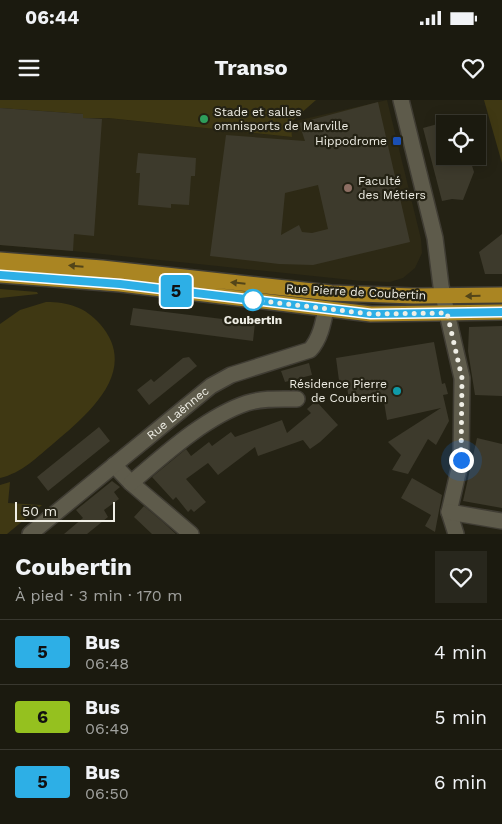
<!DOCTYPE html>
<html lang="fr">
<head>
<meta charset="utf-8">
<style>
	body { margin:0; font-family:"Work Sans",sans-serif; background:#28271d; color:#f1f3f6; height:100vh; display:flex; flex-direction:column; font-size:19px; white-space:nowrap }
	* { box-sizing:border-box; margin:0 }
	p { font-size:16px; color:#a0a19e }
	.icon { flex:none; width:28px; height:28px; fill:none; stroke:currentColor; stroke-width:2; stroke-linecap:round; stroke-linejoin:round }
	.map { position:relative; height:434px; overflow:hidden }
	.details { display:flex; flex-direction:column; background:#1b1a0f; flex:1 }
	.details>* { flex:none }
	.badge { padding:0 10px; border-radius:4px; font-size:18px; line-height:32px }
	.tools { position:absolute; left:436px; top:15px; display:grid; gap:10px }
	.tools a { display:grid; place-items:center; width:50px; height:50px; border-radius:0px; background:#1b1a0f; box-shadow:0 2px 12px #0003,0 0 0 1px #39382f; font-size:25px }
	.scale { position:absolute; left:15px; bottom:12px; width:100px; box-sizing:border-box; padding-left:5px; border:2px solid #efeee5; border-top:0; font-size:14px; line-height:18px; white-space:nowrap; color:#efeee5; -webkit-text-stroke:4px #242214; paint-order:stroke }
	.you { position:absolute; width:25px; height:25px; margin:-12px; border:4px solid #fff; border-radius:50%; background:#1a73e8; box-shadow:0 0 0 8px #1a73e833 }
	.map>.badge { position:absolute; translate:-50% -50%; box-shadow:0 0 0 2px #fff }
	.round { display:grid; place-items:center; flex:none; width:52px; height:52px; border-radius:0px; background:#28271d }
	.head { display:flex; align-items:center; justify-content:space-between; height:85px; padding:0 15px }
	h1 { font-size:24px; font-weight:700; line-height:38px }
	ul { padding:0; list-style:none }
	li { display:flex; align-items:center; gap:15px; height:65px; padding:0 15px; border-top:1px solid #39382f }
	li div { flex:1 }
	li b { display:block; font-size:19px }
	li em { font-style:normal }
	li .badge { min-width:55px; font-weight:700; text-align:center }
	.status { display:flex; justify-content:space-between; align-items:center; height:35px; padding:0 25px; background:#1b1a0f; direction:ltr }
	.status svg { height:14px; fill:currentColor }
	header { display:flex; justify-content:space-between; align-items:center; height:65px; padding:0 15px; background:#1b1a0f; font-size:22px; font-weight:700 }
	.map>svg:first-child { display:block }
	.built { fill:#2d2915 }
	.green { fill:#3f3813 }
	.building { fill:#3d3a2c; fill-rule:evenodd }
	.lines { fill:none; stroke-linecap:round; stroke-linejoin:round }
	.street-casing { stroke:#403d34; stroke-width:18 }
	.secondary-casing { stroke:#403d34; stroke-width:18 }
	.primary-casing { stroke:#403d34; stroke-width:18 }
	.street { stroke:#5e5b4b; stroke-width:15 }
	.secondary { stroke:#5e5b4b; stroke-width:15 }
	.primary { stroke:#aa8522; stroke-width:15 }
	.oneway { fill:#534519 }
	.line-casing { stroke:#fff; stroke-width:11 }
	.line { stroke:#2dafe6; stroke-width:8 }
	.walk { stroke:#efeee5; stroke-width:5; stroke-dasharray:0 9 }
	.leisure-dot { fill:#2e9e5b; stroke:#242214; stroke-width:2 }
	.transit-dot { fill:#1a4fb4; stroke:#242214; stroke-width:2 }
	.education-dot { fill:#8d6e63; stroke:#242214; stroke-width:2 }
	.stop-dot { fill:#fff; stroke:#2dafe6; stroke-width:2.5 }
	.culture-dot { fill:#0f9aa8; stroke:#242214; stroke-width:2 }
	.labels { text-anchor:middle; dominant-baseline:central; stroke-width:4.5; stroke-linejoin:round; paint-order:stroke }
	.poi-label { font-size:12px; fill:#efeee5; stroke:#242214; text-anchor:start }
	.street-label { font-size:12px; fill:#efeee5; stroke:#242214 }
	.stop-label { font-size:12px; font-weight:bold; fill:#efeee5; stroke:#242214 }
</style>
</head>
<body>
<div class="status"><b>06:44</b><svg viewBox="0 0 49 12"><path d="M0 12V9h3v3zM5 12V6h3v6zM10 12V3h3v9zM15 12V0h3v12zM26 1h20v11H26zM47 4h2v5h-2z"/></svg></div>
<header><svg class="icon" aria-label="menu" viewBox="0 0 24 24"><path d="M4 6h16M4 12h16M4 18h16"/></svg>Transo<svg class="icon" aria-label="heart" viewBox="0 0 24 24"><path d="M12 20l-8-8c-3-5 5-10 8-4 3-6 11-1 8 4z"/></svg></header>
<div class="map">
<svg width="502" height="434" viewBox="0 0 502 434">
	<rect width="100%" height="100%" fill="#242214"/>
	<!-- built -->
	<path class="built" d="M387,0L421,139L422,153L415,168L403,178L390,182L361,181L73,151L0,145V8L83,14V18H107L292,37L291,22Z"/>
	<!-- green -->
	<path class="green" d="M0,0H316L291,22L292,37L108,18H83V14L0,8Z
		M484,0H502V63Z
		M0,189L37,192L38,194L0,198Z
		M46,202C68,202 85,207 100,224C141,271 87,315 54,343C37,357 22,373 0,378V224L20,210Z
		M10,382L8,403L42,405L7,434H0V385Z"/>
	<!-- building -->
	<path class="building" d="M378,2L410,142L313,165L279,164L210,156L226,35L305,41L299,23ZM318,85L328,129L312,133L302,132L299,125L281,135L285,93Z
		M0,8L83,14V18L102,19L94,136L74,134L73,151L0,145Z
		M445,22V56H469L474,72L463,100L452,99L442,101L423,28Z
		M138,53L196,58L195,76H191L189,105L171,104V108L138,105L140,73H136Z
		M502,134V174H485L479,152Z
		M133,208L255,223L253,241L130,225Z
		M502,226V296L475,295L468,251L469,227Z
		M434,242L442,284L445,283L448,294L443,295L449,321L436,345L428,339L408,374L392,370L401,355L388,342L441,308L387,320L383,296L349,300L347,287L340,288L336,258Z
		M189,257L197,266L149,305L137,290L151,279L154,282L183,258Z
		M309,263L312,275L285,282L281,271Z
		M316,301L338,325L320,342L310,349L303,340L258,356L255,347L218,375L208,363L186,379L206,402L194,412L191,409L188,412L176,397L173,400L152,377L186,349L191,356L209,342L212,346L231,332L235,337L282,320L287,333L311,313L307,309Z
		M99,327L110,341L48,391L37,377Z
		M477,338L502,344V408L463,401Z
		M412,378L442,395L435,432L425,426L431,415L401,398Z
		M112,381L120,387L114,392L119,399L104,410L108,417L87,434H64L83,418L76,410Z
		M144,406L163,422L176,434H152L134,417Z"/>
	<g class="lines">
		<!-- street casing -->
		<g class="street-casing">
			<g id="street">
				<path d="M447,213L462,278L461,360L449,412L456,434"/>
				<path d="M114,365L131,383L191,434"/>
				<path d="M131,383C164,355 205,317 247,303C263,298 280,299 297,299"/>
				<path d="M449,412L502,421"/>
				<path id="s1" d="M30,434L211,286L231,275L310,250C320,239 323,224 326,209"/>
			</g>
		</g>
		<!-- secondary casing -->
		<g class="secondary-casing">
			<path id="secondary" d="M401,0L435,138L441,186L447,213"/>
		</g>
		<!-- primary casing -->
		<g class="primary-casing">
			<path id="primary" d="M0,160L102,168L331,193L414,196L502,195
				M0,175L120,184L371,214L502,212"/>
		</g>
		<!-- street -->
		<use href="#street" class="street"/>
		<!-- secondary -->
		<use href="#secondary" class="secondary"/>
		<!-- primary -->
		<use href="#primary" class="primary"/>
	</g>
	<!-- one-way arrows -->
	<defs><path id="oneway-solid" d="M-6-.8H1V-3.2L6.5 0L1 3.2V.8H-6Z" transform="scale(1.25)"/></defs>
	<g class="oneway">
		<use href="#oneway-solid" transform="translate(76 166) rotate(-175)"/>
		<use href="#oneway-solid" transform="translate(238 183) rotate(-174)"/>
		<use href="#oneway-solid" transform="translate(473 196) rotate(179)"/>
	</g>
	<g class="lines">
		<!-- line casing -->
		<g class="line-casing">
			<path id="line" d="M0,175L120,184L371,214L502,212"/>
		</g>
		<!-- line -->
		<use href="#line" class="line"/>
		<!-- walk -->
		<path class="walk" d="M253,200L371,214L447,213L462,278L461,360"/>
	</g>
	<!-- markers -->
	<circle class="leisure-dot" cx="204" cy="19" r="5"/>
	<rect class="transit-dot" x="392" y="36" width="10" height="10" rx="2.5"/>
	<circle class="education-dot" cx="348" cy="88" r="5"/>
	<circle class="stop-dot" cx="253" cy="200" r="10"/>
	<circle class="culture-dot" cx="397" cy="291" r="5"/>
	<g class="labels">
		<!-- poi labels -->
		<g class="poi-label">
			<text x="214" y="12">Stade et salles<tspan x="214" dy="14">omnisports de Marville</tspan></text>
			<text x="387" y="41" text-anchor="end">Hippodrome</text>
			<text x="358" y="81">Faculté<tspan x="358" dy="14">des Métiers</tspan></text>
			<text x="387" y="284" text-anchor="end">Résidence Pierre<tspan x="387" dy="14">de Coubertin</tspan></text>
		</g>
		<!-- street labels -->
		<g class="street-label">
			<text transform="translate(356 192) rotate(3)">Rue Pierre de Coubertin</text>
			<text stroke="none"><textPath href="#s1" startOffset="191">Rue Laënnec</textPath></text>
		</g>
		<!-- stop labels -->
		<g class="stop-label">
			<text x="253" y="220">Coubertin</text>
		</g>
	</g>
</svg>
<div class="tools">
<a><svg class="icon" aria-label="locate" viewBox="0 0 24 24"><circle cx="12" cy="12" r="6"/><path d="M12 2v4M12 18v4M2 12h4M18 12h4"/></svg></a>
</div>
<div class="scale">50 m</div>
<div class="you" style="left:461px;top:360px"></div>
<b class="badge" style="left:176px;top:191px;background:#2dafe6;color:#111">5</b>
</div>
<section class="details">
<div class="head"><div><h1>Coubertin</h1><p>À pied · 3 min · 170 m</p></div><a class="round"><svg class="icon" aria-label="heart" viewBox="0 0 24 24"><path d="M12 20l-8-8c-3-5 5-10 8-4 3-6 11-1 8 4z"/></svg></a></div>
<ul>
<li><span class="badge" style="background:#2dafe6;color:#111">5</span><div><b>Bus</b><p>06:48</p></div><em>4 min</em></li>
<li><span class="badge" style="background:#95c11f;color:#111">6</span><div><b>Bus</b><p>06:49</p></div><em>5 min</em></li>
<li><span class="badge" style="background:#2dafe6;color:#111">5</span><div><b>Bus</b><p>06:50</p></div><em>6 min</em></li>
</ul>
</section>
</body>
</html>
